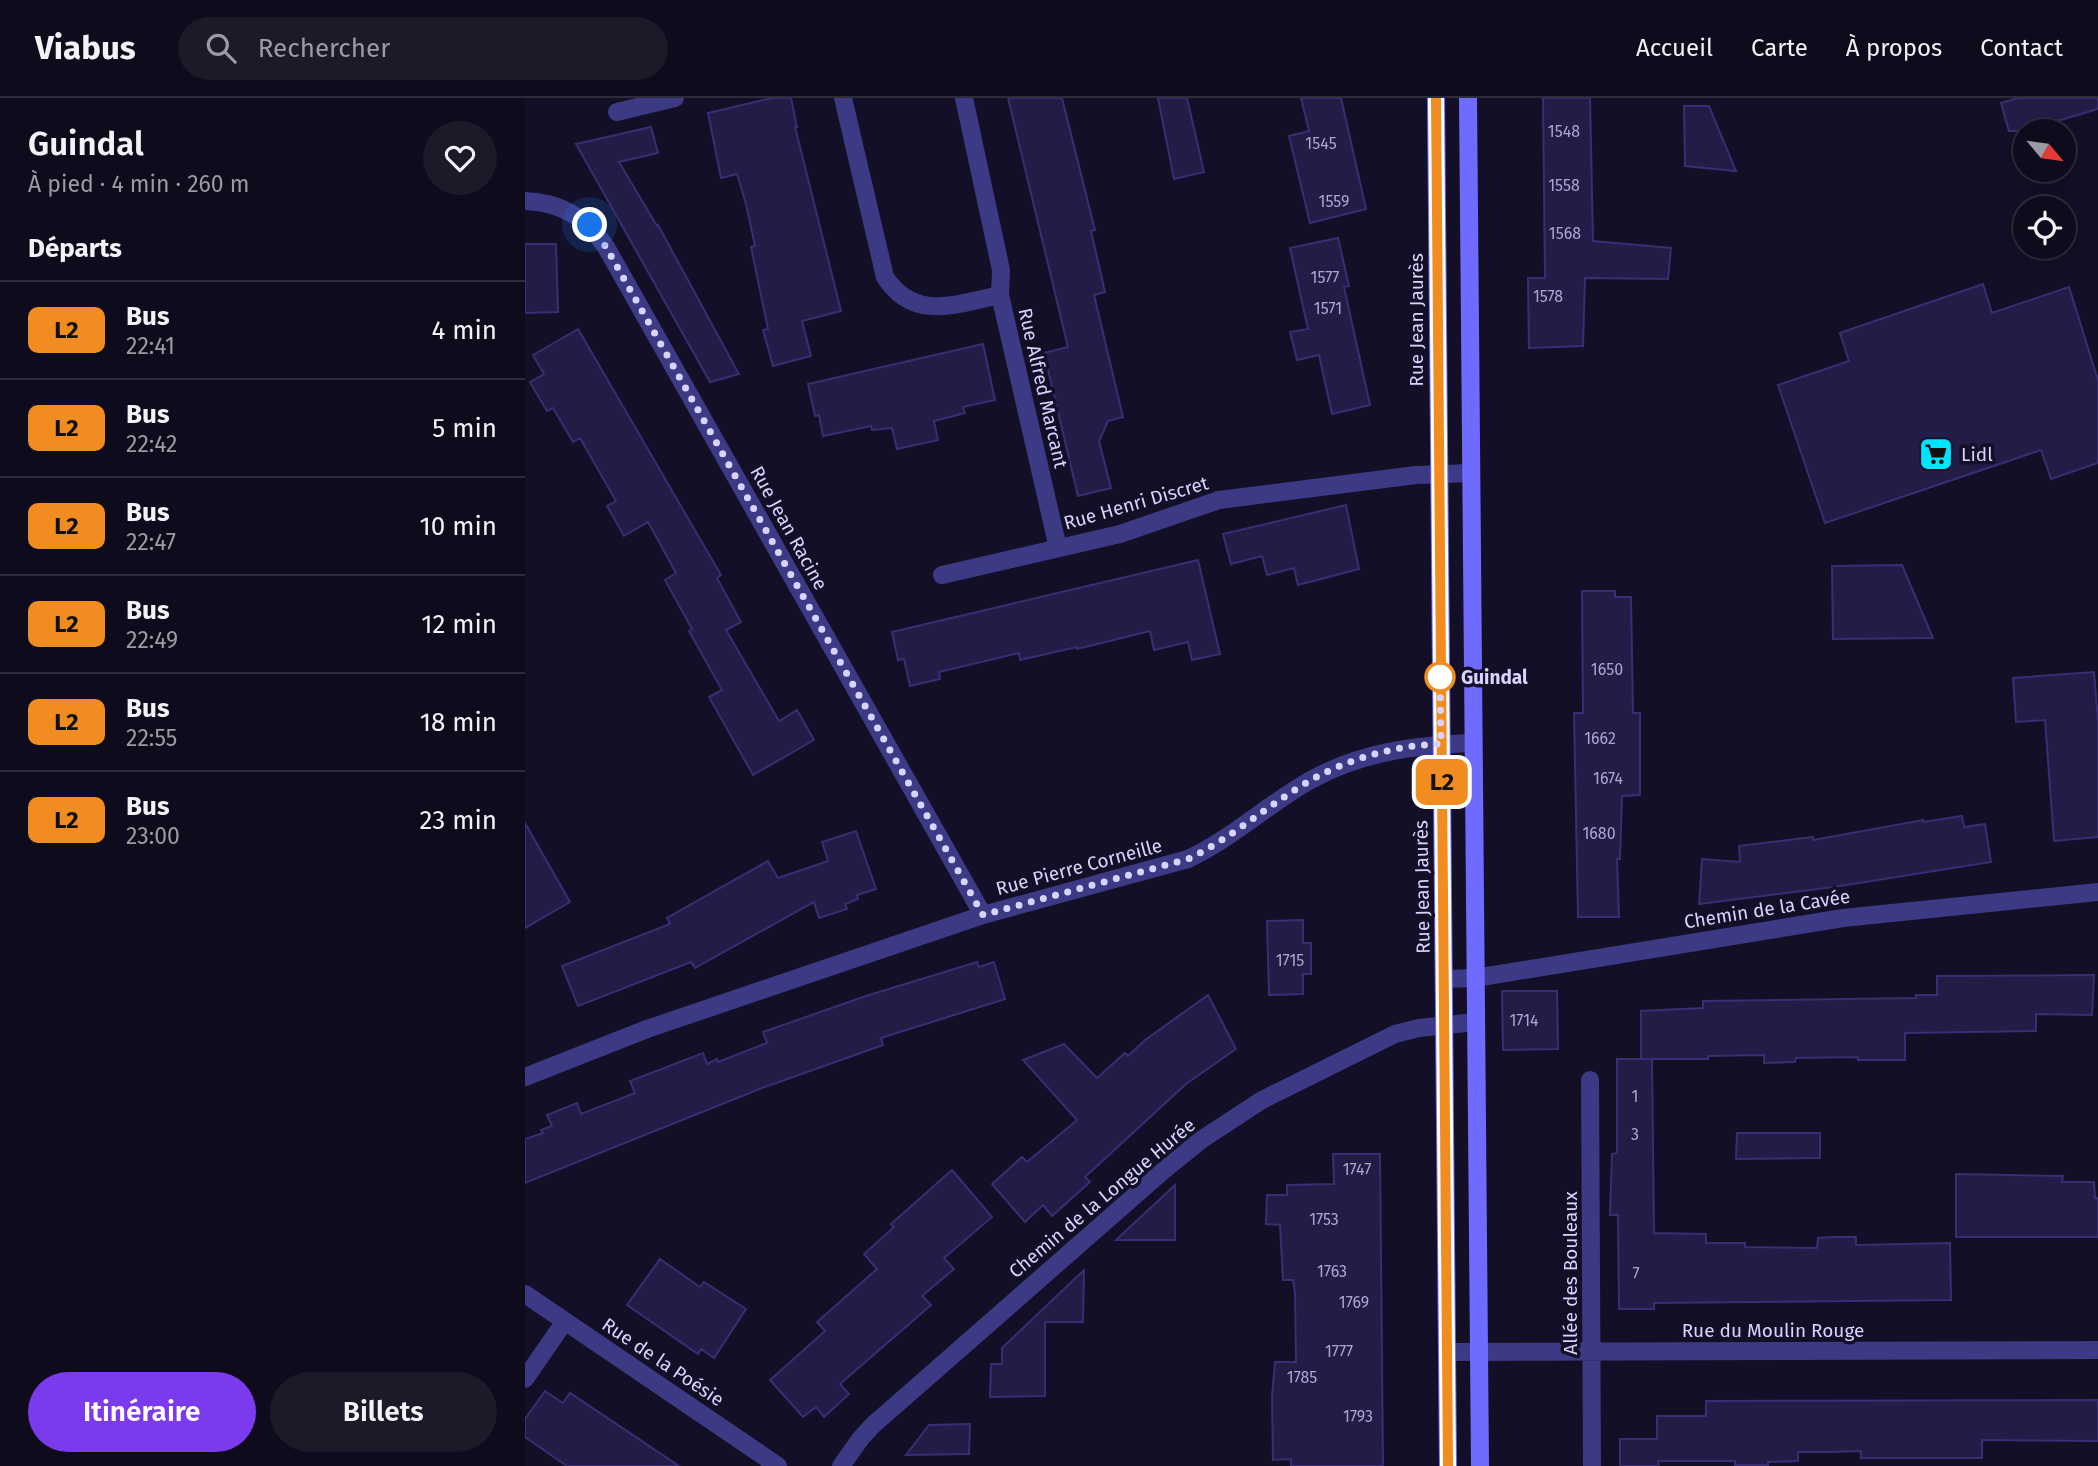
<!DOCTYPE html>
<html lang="fr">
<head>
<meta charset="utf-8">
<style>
	body { margin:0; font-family:"Fira Sans",sans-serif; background:#1c1929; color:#f1f3f6; height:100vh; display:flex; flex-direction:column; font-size:26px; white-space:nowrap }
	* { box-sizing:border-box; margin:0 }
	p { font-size:23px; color:#9b9ba3 }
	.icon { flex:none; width:38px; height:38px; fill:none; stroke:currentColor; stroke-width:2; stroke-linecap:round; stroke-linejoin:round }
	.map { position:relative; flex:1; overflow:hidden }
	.side { display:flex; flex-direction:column; background:#0e0b1c; width:525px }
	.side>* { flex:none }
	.badge { padding:0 14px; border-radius:10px; font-size:24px; line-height:46px }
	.needle { width:46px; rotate:119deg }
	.tools { position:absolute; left:1488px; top:21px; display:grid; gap:14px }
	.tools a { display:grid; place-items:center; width:63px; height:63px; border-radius:50%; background:#0e0b1c; box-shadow:0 4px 18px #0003,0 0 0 2px #2e2b3b; font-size:35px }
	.you { position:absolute; width:35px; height:35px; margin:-18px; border:5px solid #fff; border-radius:50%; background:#1a73e8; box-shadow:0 0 0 10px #1a73e833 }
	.map>.badge { position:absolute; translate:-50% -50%; box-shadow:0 0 0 4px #fff }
	h2 { padding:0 28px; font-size:26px; line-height:63px }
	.round { display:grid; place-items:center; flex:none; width:74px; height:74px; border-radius:37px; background:#1c1929 }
	.summary { display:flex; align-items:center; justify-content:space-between; height:119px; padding:0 28px }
	h1 { font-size:33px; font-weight:600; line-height:52px }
	.button { display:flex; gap:14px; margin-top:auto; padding:14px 28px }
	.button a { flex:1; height:80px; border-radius:42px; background:#7c3aed; color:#fff; font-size:28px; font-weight:600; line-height:80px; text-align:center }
	.button a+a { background:#1c1929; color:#f1f3f6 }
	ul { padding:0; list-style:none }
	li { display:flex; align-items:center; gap:21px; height:98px; padding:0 28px; border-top:2px solid #2e2b3b }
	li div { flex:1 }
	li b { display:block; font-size:26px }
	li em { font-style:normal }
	li .badge { min-width:77px; font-weight:700; text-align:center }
	header { display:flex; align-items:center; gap:42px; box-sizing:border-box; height:98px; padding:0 35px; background:#0e0b1c; border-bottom:2px solid #2e2b3b }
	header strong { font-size:33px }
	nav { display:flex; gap:38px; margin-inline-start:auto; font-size:24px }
	.search { width:490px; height:63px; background:#1c1929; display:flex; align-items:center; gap:18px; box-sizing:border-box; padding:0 24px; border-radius:38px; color:#9b9ba3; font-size:26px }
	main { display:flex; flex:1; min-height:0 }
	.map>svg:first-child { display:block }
	.building { fill:#241b47; stroke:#3b2d73; stroke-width:2 }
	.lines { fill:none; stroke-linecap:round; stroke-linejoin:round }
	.minor { stroke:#3d3a85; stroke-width:18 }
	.secondary { stroke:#6f6bff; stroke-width:18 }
	.line-casing { stroke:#fff; stroke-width:16 }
	.line { stroke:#f18c20; stroke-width:10 }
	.walk { stroke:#d9d4ff; stroke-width:7; stroke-dasharray:0 12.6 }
	.stop-dot { fill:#fff; stroke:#f18c20; stroke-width:3.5 }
	.labels { text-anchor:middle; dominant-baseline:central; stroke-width:7; stroke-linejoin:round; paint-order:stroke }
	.number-label { font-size:16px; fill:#aca6d1 }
	.street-label { font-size:19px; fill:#d9d4ff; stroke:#130f26 }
	.poi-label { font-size:19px; fill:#d9d4ff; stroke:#130f26; text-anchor:start }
	.stop-label { font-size:19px; font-weight:bold; fill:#d9d4ff; stroke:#130f26; text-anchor:start }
</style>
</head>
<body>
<header>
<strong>Viabus</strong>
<div class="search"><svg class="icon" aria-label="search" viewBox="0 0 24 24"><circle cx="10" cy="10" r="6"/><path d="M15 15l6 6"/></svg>Rechercher</div>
<nav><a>Accueil</a><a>Carte</a><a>À propos</a><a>Contact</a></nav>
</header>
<main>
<section class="side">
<div class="summary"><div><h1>Guindal</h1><p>À pied · 4 min · 260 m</p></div><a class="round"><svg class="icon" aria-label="heart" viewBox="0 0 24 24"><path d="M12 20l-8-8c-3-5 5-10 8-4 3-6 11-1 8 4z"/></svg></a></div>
<h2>Départs</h2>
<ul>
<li><span class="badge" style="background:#f18c20;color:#111">L2</span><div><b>Bus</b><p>22:41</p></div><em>4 min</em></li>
<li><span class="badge" style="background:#f18c20;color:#111">L2</span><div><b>Bus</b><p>22:42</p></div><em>5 min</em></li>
<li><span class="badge" style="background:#f18c20;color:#111">L2</span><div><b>Bus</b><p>22:47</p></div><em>10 min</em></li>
<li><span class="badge" style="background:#f18c20;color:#111">L2</span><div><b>Bus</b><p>22:49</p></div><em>12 min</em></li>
<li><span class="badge" style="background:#f18c20;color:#111">L2</span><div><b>Bus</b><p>22:55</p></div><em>18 min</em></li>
<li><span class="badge" style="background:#f18c20;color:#111">L2</span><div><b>Bus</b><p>23:00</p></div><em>23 min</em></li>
</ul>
<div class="button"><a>Itinéraire</a><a>Billets</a></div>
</section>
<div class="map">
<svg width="1573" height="1368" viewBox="0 0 1573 1368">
	<rect width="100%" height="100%" fill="#130f26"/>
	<!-- building -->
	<path class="building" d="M247,0H266L272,29H270L316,213L277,223L286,258L248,268L238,232L243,231L226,149L230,148L221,106L212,76L196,80L183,15Z
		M483,0H537L570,132L566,133L580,194L569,197L598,319L583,323L574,343L586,390L553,398L519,255L543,249Z
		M633,0H662L679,74L649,81Z
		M776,0H816L841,111L785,125L764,38L784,33Z
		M1018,0H1065L1068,143L1146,150L1143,181L1060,180L1058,248L1004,250L1003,180H1020Z
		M1493,0H1573V11L1522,26L1524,33H1484L1476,5Z
		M1159,8H1184L1211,73L1160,68Z
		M126,29L133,55L94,64L132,128L133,127L214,276L185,284L51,46Z
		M813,140L824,188L819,189L845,307L807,316L794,257L772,262L765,234L783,231L765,150Z
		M0,146H31L33,214L0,215Z
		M1458,186L1467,215L1544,189L1573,282V365L1526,381L1516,352L1300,425L1253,287L1324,263L1315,235Z
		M53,231L196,477L192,480L216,524L201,532L254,623L272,612L289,642L228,677L184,599L197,592L164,533L167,531L140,482L151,475L123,424L99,438L82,408L91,403L55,340L48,344L28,310L22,313L5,284L19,276L8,257Z
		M458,246L470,302L438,309L440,315L409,323L413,342L372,351L367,330L347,332L346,328L298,338L294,317L290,318L283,286Z
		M821,407L834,471L773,487L769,470L742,477L737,458L706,466L698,436Z
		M673,462L695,556L667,562L663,544L629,552L625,533L552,551V549L495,562L494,555L414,574L415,581L385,588L379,561L373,562L367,534Z
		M1377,467L1408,540L1308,541L1307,468Z
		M1057,493H1090V499H1106L1108,615H1115V697L1097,698L1095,761H1092L1094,819H1053L1049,615H1058Z
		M1569,574L1573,624V739L1529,743L1520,622L1491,624L1488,580Z
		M1437,718L1439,729L1460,726L1466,764L1309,789L1174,806L1177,761L1215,764L1214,748L1288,739V742L1398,722L1399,724Z
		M0,725L45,804L0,830Z
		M331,733L351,791L332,797L333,801L320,806L322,811L294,820L289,804L170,870L166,864L53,908L37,868L145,826L142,820L243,763L253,780L303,763L297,744Z
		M778,822V845H786V876H778V896L744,897L742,823Z
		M452,864L454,869L469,864L480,901L356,940L358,947L237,990L0,1085V1041L18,1035L16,1032L27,1028L22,1017L52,1005L56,1016L110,995L105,983L178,955L182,966L192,961L193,964L242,945L238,934L341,898Z
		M1569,877L1567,917L1511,916V933L1380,935V962H1333V959L1271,960L1270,964L1239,965V957L1183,958V961H1116V913L1178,910V903L1391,900V897H1412V878Z
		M977,893H1032L1033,951L978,952Z
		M683,897L711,951L661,986L573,1067L560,1079L565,1084L527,1118L518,1107L500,1124L467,1086L497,1059L502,1064L552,1022L498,962L539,946L572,980L600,955L603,958L620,942Z
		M1092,961H1127L1129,1135L1181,1136V1145H1220V1149L1292,1150L1293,1140L1309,1139H1331V1147L1425,1145L1426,1202L1129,1205V1211H1094L1093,1117H1085L1087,1056L1092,1055Z
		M1212,1035H1295V1060L1211,1061Z
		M808,1056H855L858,1368H766V1361L748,1362L747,1298L750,1264H771L770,1195L768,1182H758L755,1127L741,1126L742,1097H762V1087L809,1086Z
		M427,1072L467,1119L419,1160L429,1171L397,1198L406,1207L315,1286L324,1296L299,1319L291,1309L278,1319L245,1282L300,1233L292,1224L352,1171L339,1156L369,1129L366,1126Z
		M1431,1076L1538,1078L1537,1084H1569L1570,1100H1573V1139H1431Z
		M650,1087V1142H591Z
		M135,1161L175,1189L179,1184L221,1211L189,1260L176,1251L173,1256L102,1207Z
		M559,1172L558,1224H520V1298L465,1299L466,1266H477V1250Z
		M20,1293L38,1305L45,1295L154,1368H42L0,1339V1321Z
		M1573,1302V1343L1457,1342V1360H1336V1353L1304,1354H1273V1363L1243,1364V1367H1210V1363H1133L1134,1368H1095V1341H1132V1318H1181V1303Z
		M445,1326L444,1356L381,1357L404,1327Z"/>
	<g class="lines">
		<!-- minor -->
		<path class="minor" d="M318,0L360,179C389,224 432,206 475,197L533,450
			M439,0L476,172L475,197
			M92,14L150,0
			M0,103C35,104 61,119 81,149L458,817
			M417,477L595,436L694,402L891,377L945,375
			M919,881L950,880L1318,820L1573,794
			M0,979L122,931L458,817L663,761C706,741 742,707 784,683C835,654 891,647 948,645
			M1065,982L1067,1368
			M0,1196L253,1368
			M923,1254L1573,1252
			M0,1281L40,1223
			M316,1368L336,1340L348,1327L639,1072L676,1042L737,1002L870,936L894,930L950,924"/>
		<!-- secondary -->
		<path class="secondary" d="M911,0L923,1368
			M943,0L955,1368"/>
	</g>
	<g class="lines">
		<!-- line casing -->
		<g class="line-casing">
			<path id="line" d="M911,0L923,1368"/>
		</g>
		<!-- line -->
		<use href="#line" class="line"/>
		<!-- walk -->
		<path class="walk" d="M65,127L81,149L458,817L663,761C705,741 741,709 781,685C821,661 871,647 916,646L915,574V579"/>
	</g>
	<!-- icons -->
	<defs>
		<g id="supermarket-square" transform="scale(1.75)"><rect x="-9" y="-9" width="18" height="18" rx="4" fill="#00e5ff" stroke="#130f26"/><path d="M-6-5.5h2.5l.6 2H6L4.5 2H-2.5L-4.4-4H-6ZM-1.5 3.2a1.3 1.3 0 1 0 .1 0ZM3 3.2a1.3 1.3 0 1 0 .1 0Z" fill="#111"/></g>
	</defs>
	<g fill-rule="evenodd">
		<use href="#supermarket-square" x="1411" y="356"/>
	</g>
	<!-- markers -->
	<circle class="stop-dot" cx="915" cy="579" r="14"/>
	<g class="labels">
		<!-- number labels -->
		<g class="number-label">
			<text x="1039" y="33">1548</text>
			<text x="796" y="45">1545</text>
			<text x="1039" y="87">1558</text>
			<text x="809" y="103">1559</text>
			<text x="1040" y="135">1568</text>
			<text x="800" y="179">1577</text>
			<text x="1023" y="198">1578</text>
			<text x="803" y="210">1571</text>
			<text x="1082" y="571">1650</text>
			<text x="1075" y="640">1662</text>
			<text x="1083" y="680">1674</text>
			<text x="1074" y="735">1680</text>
			<text x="765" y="862">1715</text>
			<text x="999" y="922">1714</text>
			<text x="1110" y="998">1</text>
			<text x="1110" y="1036">3</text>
			<text x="832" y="1071">1747</text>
			<text x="799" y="1121">1753</text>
			<text x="807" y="1173">1763</text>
			<text x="1111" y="1175">7</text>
			<text x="829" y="1204">1769</text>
			<text x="814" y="1253">1777</text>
			<text x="777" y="1279">1785</text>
			<text x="833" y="1318">1793</text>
		</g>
		<!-- street labels -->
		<g class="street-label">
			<text transform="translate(891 222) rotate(-90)">Rue Jean Jaurès</text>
			<text transform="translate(518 290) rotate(77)">Rue Alfred Marcant</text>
			<text transform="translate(611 405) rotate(-16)">Rue Henri Discret</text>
			<text transform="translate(264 430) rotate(61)">Rue Jean Racine</text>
			<text transform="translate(554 769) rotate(-15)">Rue Pierre Corneille</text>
			<text transform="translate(897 789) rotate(-91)">Rue Jean Jaurès</text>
			<text transform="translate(1242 811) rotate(-9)">Chemin de la Cavée</text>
			<text transform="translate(577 1100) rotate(-40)">Chemin de la Longue Hurée</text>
			<text transform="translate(1045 1175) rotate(-90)">Allée des Bouleaux</text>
			<text x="1248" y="1232">Rue du Moulin Rouge</text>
			<text transform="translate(138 1264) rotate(34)">Rue de la Poésie</text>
		</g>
		<!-- poi labels -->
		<g class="poi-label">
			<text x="1436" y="356">Lidl</text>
		</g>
		<!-- stop labels -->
		<g class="stop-label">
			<text x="936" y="579">Guindal</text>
		</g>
	</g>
</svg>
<div class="tools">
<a><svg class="needle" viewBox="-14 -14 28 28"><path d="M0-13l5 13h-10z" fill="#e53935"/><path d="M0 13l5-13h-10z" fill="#9b9ba3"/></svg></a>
<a><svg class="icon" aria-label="locate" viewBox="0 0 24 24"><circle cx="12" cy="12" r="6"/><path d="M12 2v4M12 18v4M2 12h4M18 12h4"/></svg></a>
</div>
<div class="you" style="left:65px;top:127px"></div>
<b class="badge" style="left:917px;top:684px;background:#f18c20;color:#111">L2</b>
</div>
</main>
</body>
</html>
